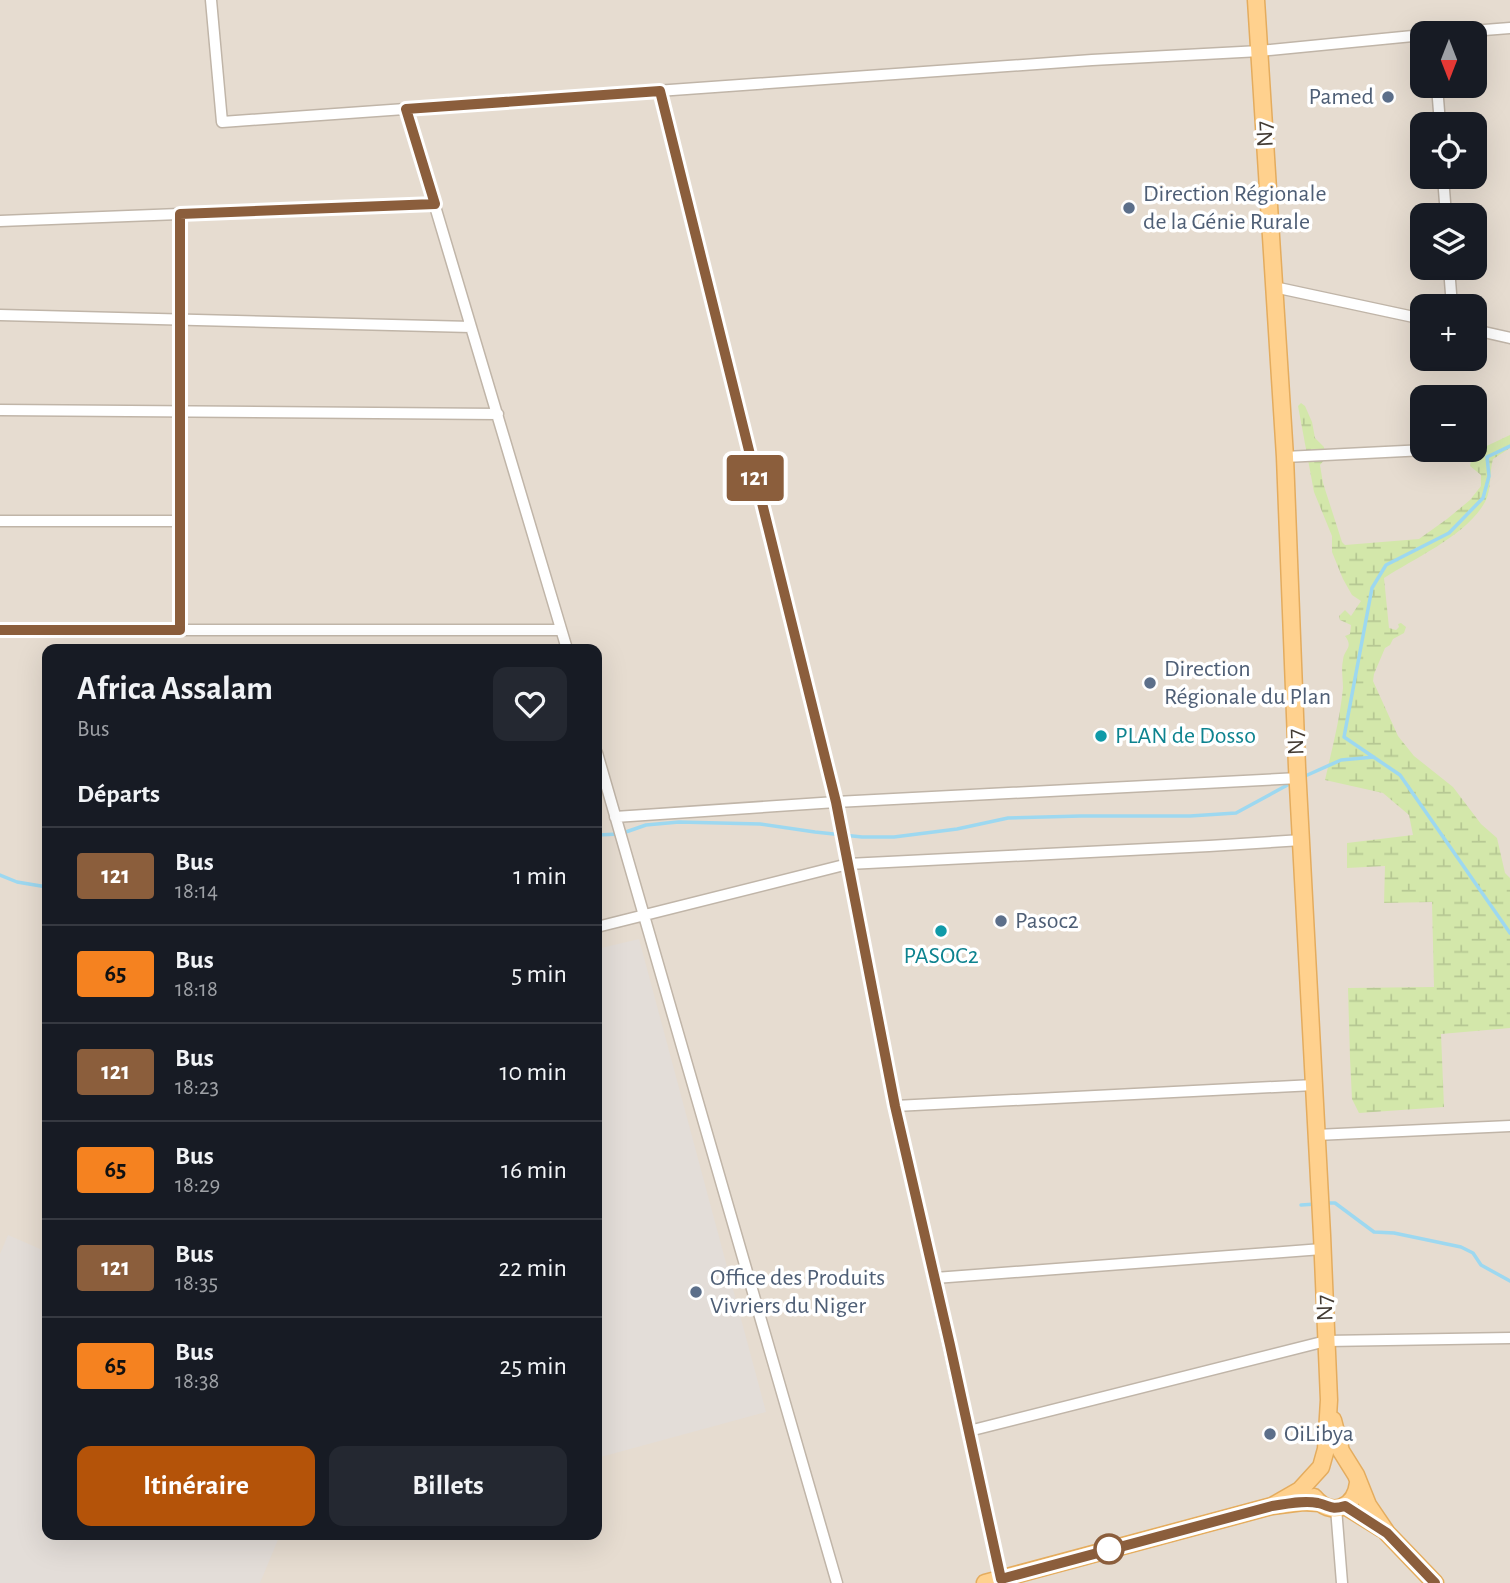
<!DOCTYPE html>
<html lang="fr">
<head>
<meta charset="utf-8">
<style>
	body { margin:0; font-family:"Alegreya Sans",sans-serif; background:#242831; color:#f1f3f6; height:100vh; display:flex; flex-direction:column; font-size:26px; white-space:nowrap }
	* { box-sizing:border-box; margin:0 }
	p { font-size:23px; color:#9ea1a6 }
	.icon { flex:none; width:38px; height:38px; fill:none; stroke:currentColor; stroke-width:2; stroke-linecap:round; stroke-linejoin:round }
	.map { position:relative; flex:1; overflow:hidden }
	.side { position:absolute; left:42px; top:644px; width:560px; height:896px; display:flex; flex-direction:column; background:#171b24; border-radius:14px; box-shadow:0 7px 28px #0002 }
	.side>* { flex:none }
	.badge { padding:0 14px; border-radius:5px; font-size:24px; line-height:46px }
	.needle { width:46px; rotate:180deg }
	.fabs { position:absolute; left:1410px; top:21px; display:grid; gap:14px }
	.fabs a { display:grid; place-items:center; width:77px; height:77px; border-radius:14px; background:#171b24; box-shadow:0 7px 28px #0002; font-size:35px }
	.map>.badge { position:absolute; translate:-50% -50%; box-shadow:0 0 0 4px #fff }
	h2 { padding:0 35px; font-size:26px; line-height:63px }
	.round { display:grid; place-items:center; flex:none; width:74px; height:74px; border-radius:14px; background:#242831 }
	.summary { display:flex; align-items:center; justify-content:space-between; height:119px; padding:0 35px }
	h1 { font-size:33px; font-weight:700; line-height:52px }
	.button { display:flex; gap:14px; margin-top:auto; padding:14px 35px }
	.button a { flex:1; height:80px; border-radius:14px; background:#b45309; color:#fff; font-size:28px; font-weight:700; line-height:80px; text-align:center }
	.button a+a { background:#242831; color:#f1f3f6 }
	ul { padding:0; list-style:none }
	li { display:flex; align-items:center; gap:21px; height:98px; padding:0 35px; border-top:2px solid #363941 }
	li div { flex:1 }
	li b { display:block; font-size:26px }
	li em { font-style:normal }
	li .badge { min-width:77px; font-weight:700; text-align:center }
	.map>svg:first-child { display:block }
	.residential { fill:#e6dcd0; fill-rule:evenodd }
	.industrial { fill:#e3ddd8 }
	.wetland { fill:url(#wetland-marsh) }
	.lines { fill:none; stroke-linecap:round; stroke-linejoin:round }
	.stream { stroke:#9dd8f0; stroke-width:3.5 }
	.street-casing { stroke:#c0b5a8; stroke-width:13 }
	.primary-casing { stroke:#e4ac5e; stroke-width:19 }
	.street { stroke:#fff; stroke-width:10 }
	.primary { stroke:#ffd18e; stroke-width:16 }
	.line-casing { stroke:#fff; stroke-width:16 }
	.line { stroke:#8b5e3c; stroke-width:10 }
	.service-dot { fill:#5c6f8a; stroke:#fff; stroke-width:2.5 }
	.culture-dot { fill:#0f9aa8; stroke:#fff; stroke-width:2.5 }
	.stop-dot { fill:#fff; stroke:#8b5e3c; stroke-width:3.5 }
	.labels { text-anchor:middle; dominant-baseline:central; stroke-width:7; stroke-linejoin:round; paint-order:stroke }
	.service-label { font-size:24px; fill:#4e5e75; stroke:#fff; text-anchor:start }
	.street-label { font-size:24px; fill:#433b33; stroke:#fff }
	.culture-label { font-size:24px; fill:#0d838f; stroke:#fff; text-anchor:start }
</style>
</head>
<body>
<div class="map">
<svg width="1510" height="1583" viewBox="0 0 1510 1583">
	<defs>
		<pattern id="wetland-marsh" width="20" height="14" patternUnits="userSpaceOnUse" patternTransform="scale(1.75)"><rect width="20" height="14" fill="#d3e7aa"/><path d="M1 5h8M5 5V1M11 12h8M15 12V8" fill="none" stroke="#b6c793"/></pattern>
	</defs>
	<rect width="100%" height="100%" fill="#f2ebe2"/>
	<!-- residential -->
	<path class="residential" d="M0,0H1510V1583H0ZM1423,33H1475V86H1423ZM1423,124H1475V177H1423ZM1423,215H1475V268H1423ZM1423,306H1475V359H1423ZM1423,397H1475V450H1423ZM47,649H597V1535H47Z"/>
	<!-- industrial -->
	<path class="industrial" d="M639,939L766,1412L597,1458V949Z
		M8,1235L47,1252V1535H280L260,1583H0V1254Z"/>
	<!-- wetland -->
	<path class="wetland" d="M1301,403L1305,406L1312,422L1315,438L1324,447L1325,459L1320,465L1323,483L1342,542L1345,545L1419,539L1447,519L1470,500L1481,486V475L1470,466L1472,455L1476,451L1510,435V448L1493,459C1489,473 1492,489 1485,502C1467,535 1415,558 1384,578L1389,628L1396,630L1399,627L1398,624L1401,623L1406,627L1404,633L1393,639L1390,645L1385,648L1374,674L1373,681L1398,736L1414,756L1453,787L1481,824L1497,838L1505,873L1510,878V1028L1441,1034L1444,1107L1359,1113L1352,1099L1350,1058L1348,988L1434,987L1432,902L1384,903L1385,866L1347,868V843L1413,835L1409,815L1383,793L1325,780C1332,749 1340,719 1343,688C1343,679 1341,669 1343,660C1344,649 1354,648 1345,636L1350,634L1351,625L1340,620L1339,616L1345,610L1351,616L1361,601L1352,595L1343,579L1332,552V536L1314,492L1298,406Z"/>
	<g class="lines">
		<!-- stream -->
		<path class="stream" d="M1510,446L1487,457L1489,476L1483,498L1449,533L1386,565L1372,588L1344,737L1400,775L1510,933
			M1303,777L1341,760L1374,757
			M597,835L620,834L646,825L679,822L760,824L815,832L862,837H894L957,829L1008,818L1081,816H1190L1236,813L1293,782
			M0,875L17,882L47,887
			M1324,1203H1335L1374,1232L1394,1233L1461,1247L1473,1253L1481,1265L1510,1281
			M1301,1205L1316,1204"/>
		<!-- street casing -->
		<g class="street-casing">
			<path id="street" d="M211,0L222,122L1092,60L1260,51L1423,35
				M1446,33L1510,28
				M1437,86L1440,124
				M659,91L836,802L895,1106L1001,1579
				M406,109L567,649
				M1443,177L1446,215
				M180,214V630
				M0,221L435,204
				M1449,268L1452,306
				M1274,287L1423,319
				M0,315L471,327
				M1475,330L1510,338
				M0,410L498,414
				M1475,447H1480
				M1285,457L1425,450
				M0,521H180
				M0,630H561
				M597,753L837,1583
				M615,817L836,802L1299,778
				M597,927L848,864L1209,846L1302,840
				M895,1106L1314,1085
				M1316,1135L1510,1126
				M935,1278L1322,1249
				M969,1431L1326,1341L1510,1338
				M1336,1508L1342,1583"/>
		</g>
		<!-- primary casing -->
		<g class="primary-casing">
			<path id="primary" d="M1256,0L1285,457L1297,767L1322,1235L1329,1400L1326,1449L1321,1467L1300,1490L1272,1506
				M1333,1420L1341,1451L1356,1475L1368,1505L1387,1533L1435,1583
				M1314,1497C1331,1518 1355,1508 1358,1483
				M1345,1506L1382,1529
				M985,1583L1272,1506L1303,1502L1319,1503"/>
		</g>
		<!-- street -->
		<use href="#street" class="street"/>
		<!-- primary -->
		<use href="#primary" class="primary"/>
	</g>
	<g class="lines">
		<!-- line casing -->
		<g class="line-casing">
			<path id="line" d="M0,630H180V214L435,204L406,109L660,91L836,802L895,1106L950,1345L1001,1579L1272,1506C1286,1504 1303,1500 1318,1503C1331,1506 1330,1510 1345,1506L1387,1533L1435,1583"/>
		</g>
		<!-- line -->
		<use href="#line" class="line"/>
	</g>
	<!-- markers -->
	<g class="service-dot">
		<circle cx="1388" cy="97" r="7"/>
		<circle cx="1129" cy="208" r="7"/>
		<circle cx="1150" cy="683" r="7"/>
		<circle cx="1001" cy="921" r="7"/>
		<circle cx="696" cy="1292" r="7"/>
		<circle cx="1270" cy="1434" r="7"/>
	</g>
	<g class="culture-dot">
		<circle cx="1101" cy="736" r="7"/>
		<circle cx="941" cy="931" r="7"/>
	</g>
	<circle class="stop-dot" cx="1109" cy="1549" r="14"/>
	<g class="labels">
		<!-- service labels -->
		<g class="service-label">
			<text x="1374" y="97" text-anchor="end">Pamed</text>
			<text x="1143" y="194">Direction Régionale<tspan x="1143" dy="28">de la Génie Rurale</tspan></text>
			<text x="1164" y="669">Direction<tspan x="1164" dy="28">Régionale du Plan</tspan></text>
			<text x="1015" y="921">Pasoc2</text>
			<text x="710" y="1278">Office des Produits<tspan x="710" dy="28">Vivriers du Niger</tspan></text>
			<text x="1284" y="1434">OiLibya</text>
		</g>
		<!-- street labels -->
		<g class="street-label">
			<text transform="translate(1265 134) rotate(-93)">N7</text>
			<text transform="translate(1296 742) rotate(-92)">N7</text>
			<text transform="translate(1325 1308) rotate(-92)">N7</text>
		</g>
		<!-- culture labels -->
		<g class="culture-label">
			<text x="1115" y="736">PLAN de Dosso</text>
			<text x="941" y="956" text-anchor="middle">PASOC2</text>
		</g>
	</g>
</svg>
<div class="fabs">
<a><svg class="needle" viewBox="-14 -14 28 28"><path d="M0-13l5 13h-10z" fill="#e53935"/><path d="M0 13l5-13h-10z" fill="#9ea1a6"/></svg></a>
<a><svg class="icon" aria-label="locate" viewBox="0 0 24 24"><circle cx="12" cy="12" r="6"/><path d="M12 2v4M12 18v4M2 12h4M18 12h4"/></svg></a>
<a><svg class="icon" aria-label="layers" viewBox="0 0 24 24"><path d="M12 4l9 5-9 5-9-5zM3 14l9 5 9-5"/></svg></a>
<a>+</a>
<a>−</a>
</div>
<b class="badge" style="left:755px;top:478px;background:#8b5e3c;color:#fff">121</b>
<section class="side">
<div class="summary"><div><h1>Africa Assalam</h1><p>Bus</p></div><a class="round"><svg class="icon" aria-label="heart" viewBox="0 0 24 24"><path d="M12 20l-8-8c-3-5 5-10 8-4 3-6 11-1 8 4z"/></svg></a></div>
<h2>Départs</h2>
<ul>
<li><span class="badge" style="background:#8b5e3c;color:#fff">121</span><div><b>Bus</b><p>18:14</p></div><em>1 min</em></li>
<li><span class="badge" style="background:#f58220;color:#111">65</span><div><b>Bus</b><p>18:18</p></div><em>5 min</em></li>
<li><span class="badge" style="background:#8b5e3c;color:#fff">121</span><div><b>Bus</b><p>18:23</p></div><em>10 min</em></li>
<li><span class="badge" style="background:#f58220;color:#111">65</span><div><b>Bus</b><p>18:29</p></div><em>16 min</em></li>
<li><span class="badge" style="background:#8b5e3c;color:#fff">121</span><div><b>Bus</b><p>18:35</p></div><em>22 min</em></li>
<li><span class="badge" style="background:#f58220;color:#111">65</span><div><b>Bus</b><p>18:38</p></div><em>25 min</em></li>
</ul>
<div class="button"><a>Itinéraire</a><a>Billets</a></div>
</section>
</div>
</body>
</html>
